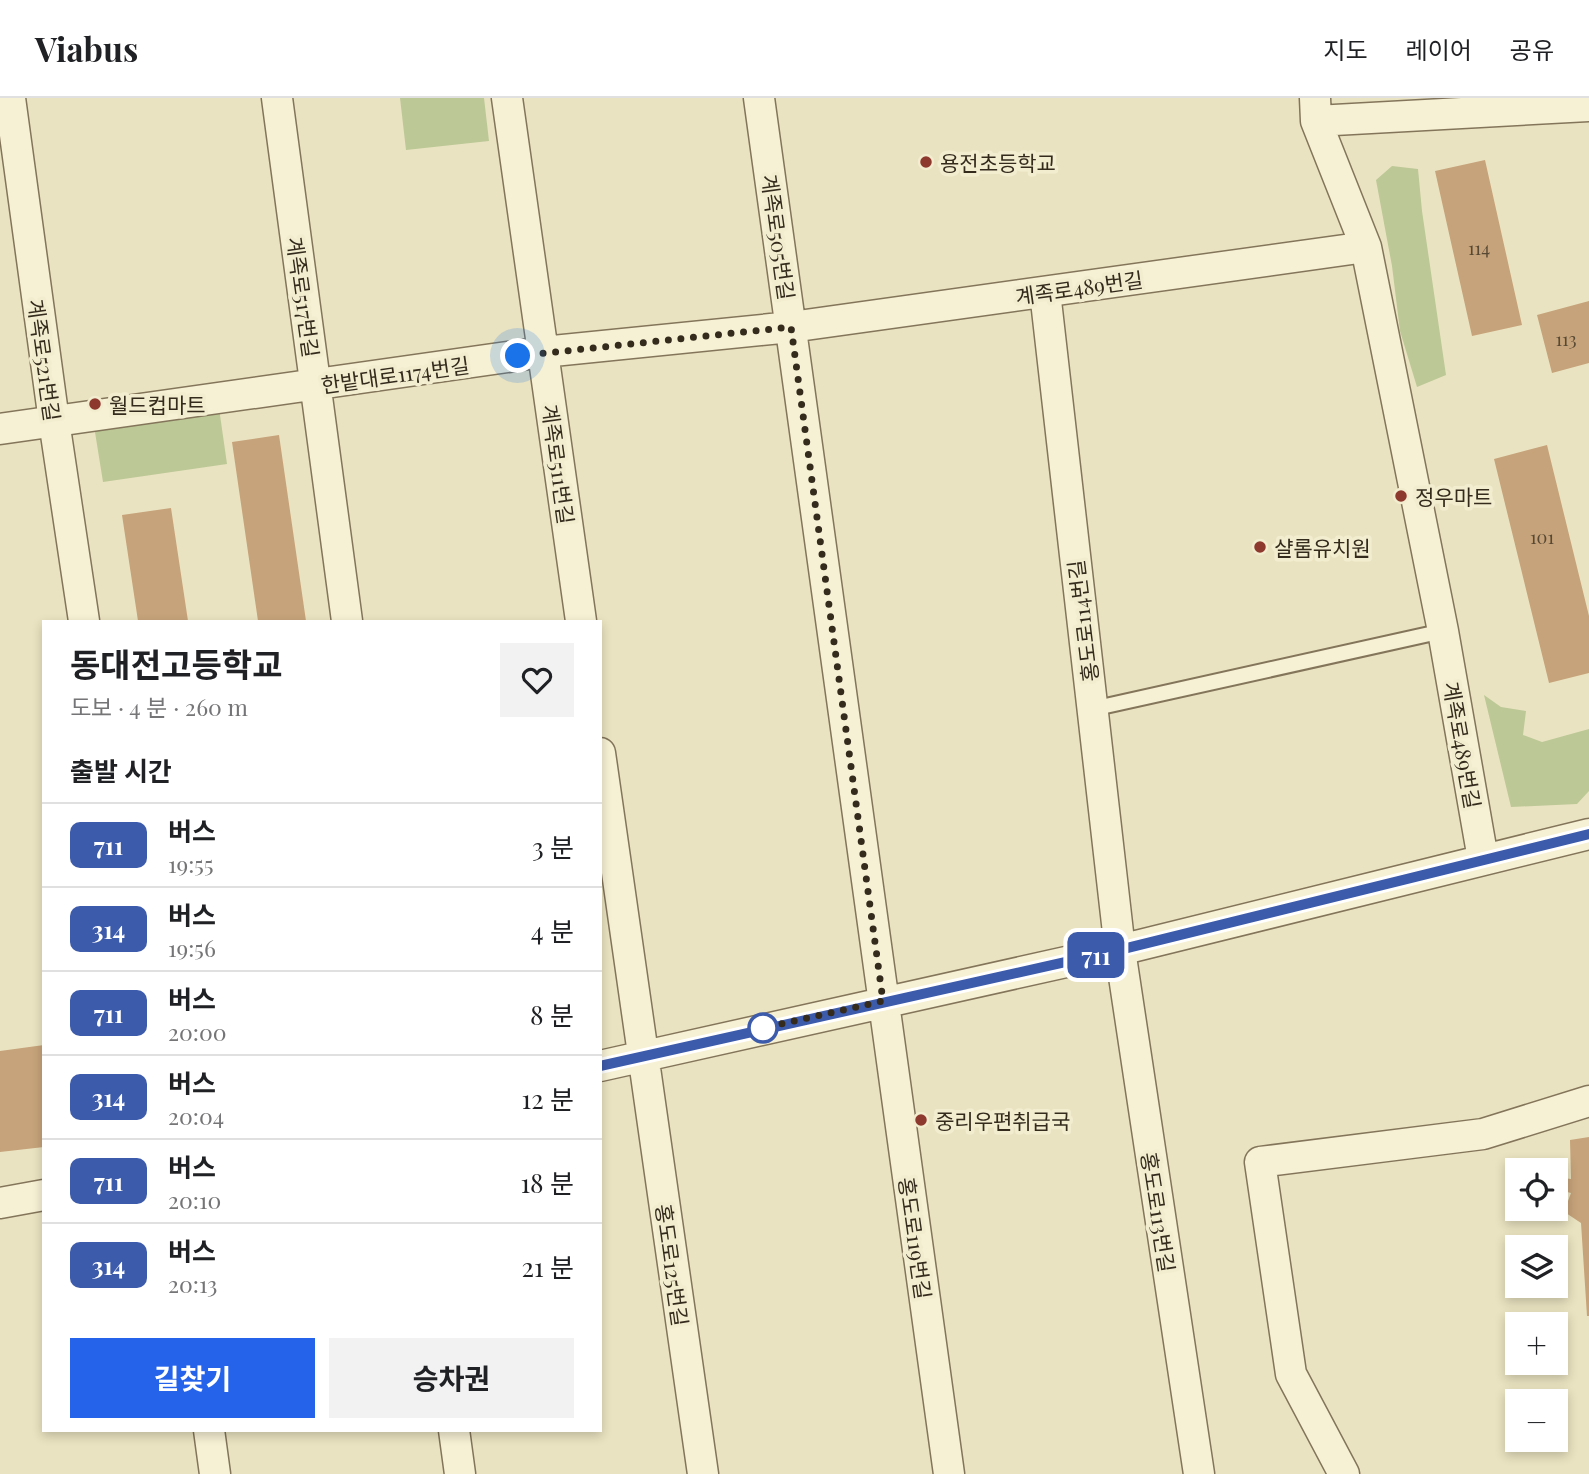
<!DOCTYPE html>
<html lang="ko">
<head>
<meta charset="utf-8">
<style>
	body { margin:0; font-family:"Playfair Display","Noto Sans KR",serif; background:#f2f2f2; color:#202124; height:100vh; display:flex; flex-direction:column; font-size:26px; white-space:nowrap }
	* { box-sizing:border-box; margin:0 }
	p { font-size:23px; color:#757577 }
	.icon { flex:none; width:38px; height:38px; fill:none; stroke:currentColor; stroke-width:2; stroke-linecap:round; stroke-linejoin:round }
	.map { position:relative; flex:1; overflow:hidden }
	.side { position:absolute; left:42px; top:522px; width:560px; height:812px; display:flex; flex-direction:column; background:#fff; border-radius:0px; box-shadow:0 4px 10px #0003 }
	.side>* { flex:none }
	.badge { padding:0 14px; border-radius:10px; font-size:24px; line-height:46px }
	.fabs { position:absolute; left:1505px; top:1060px; display:grid; gap:14px }
	.fabs a { display:grid; place-items:center; width:63px; height:63px; border-radius:0px; background:#fff; box-shadow:0 4px 10px #0003; font-size:35px }
	.you { position:absolute; width:35px; height:35px; margin:-18px; border:5px solid #fff; border-radius:50%; background:#1a73e8; box-shadow:0 0 0 10px #1a73e833 }
	.map>.badge { position:absolute; translate:-50% -50%; box-shadow:0 0 0 4px #fff }
	h2 { padding:0 28px; font-size:26px; line-height:63px }
	.round { display:grid; place-items:center; flex:none; width:74px; height:74px; border-radius:0px; background:#f2f2f2 }
	.summary { display:flex; align-items:center; justify-content:space-between; height:119px; padding:0 28px }
	h1 { font-size:33px; font-weight:700; line-height:52px }
	.cta { display:flex; gap:14px; margin-top:auto; padding:14px 28px }
	.cta a { flex:1; height:80px; border-radius:0px; background:#2563eb; color:#fff; font-size:28px; font-weight:700; line-height:80px; text-align:center }
	.cta a+a { background:#f2f2f2; color:#202124 }
	ul { padding:0; list-style:none }
	li { display:flex; align-items:center; gap:21px; height:84px; padding:0 28px; border-top:2px solid #e0e0e0 }
	li div { flex:1 }
	li b { display:block; font-size:26px }
	li em { font-style:normal }
	li .badge { min-width:77px; font-weight:700; text-align:center }
	header { display:flex; align-items:center; gap:42px; box-sizing:border-box; height:98px; padding:0 35px; background:#fff; border-bottom:2px solid #e0e0e0 }
	header strong { font-size:33px }
	nav { display:flex; gap:38px; margin-inline-start:auto; font-size:24px }
	.map>svg:first-child { display:block }
	.green { fill:#bcc896 }
	.building { fill:#c6a37a }
	.lines { fill:none; stroke-linecap:round; stroke-linejoin:round }
	.service-casing { stroke:#83755a; stroke-width:18 }
	.minor-casing { stroke:#83755a; stroke-width:33 }
	.service { stroke:#f6f0d4; stroke-width:14 }
	.minor { stroke:#f6f0d4; stroke-width:30 }
	.line-casing { stroke:#fff; stroke-width:16 }
	.line { stroke:#3d5bab; stroke-width:10 }
	.walk { stroke:#342b1d; stroke-width:7; stroke-dasharray:0 12.6 }
	.poi-dot { fill:#8e392e; stroke:#f3edd0; stroke-width:2.5 }
	.stop-dot { fill:#fff; stroke:#3d5bab; stroke-width:3.5 }
	.labels { text-anchor:middle; dominant-baseline:central; stroke-width:7; stroke-linejoin:round; paint-order:stroke }
	.number-label { font-size:18px; fill:#584934 }
	.poi-label { font-size:21px; fill:#342b1d; stroke:#f3edd0; text-anchor:start }
	.street-label { font-size:21px; fill:#342b1d; stroke:#f3edd0 }
</style>
</head>
<body>
<header>
<strong>Viabus</strong>
<nav><a>지도</a><a>레이어</a><a>공유</a></nav>
</header>
<div class="map">
<svg width="1589" height="1376" viewBox="0 0 1589 1376">
	<rect width="100%" height="100%" fill="#eae3c1"/>
	<!-- green -->
	<path class="green" d="M400,0H484L489,43L406,52Z
		M1392,68L1418,71L1422,113L1446,277L1417,289L1400,233L1392,168L1376,82Z
		M219,310L227,366L103,384L94,328Z
		M1484,597L1501,609L1526,613L1523,637L1542,644L1589,631V693L1577,706L1511,709Z"/>
	<!-- building -->
	<path class="building" d="M1485,62L1522,227L1472,238L1435,73Z
		M1589,203V265L1552,275L1537,217Z
		M279,337L306,523H258L232,344Z
		M1547,347L1589,518V575L1549,585L1494,361Z
		M171,410L188,523H138L122,417Z
		M44,947V1049L0,1054V953Z
		M1589,1039V1218H1587L1581,1125L1566,1115L1564,1101L1568,1103L1571,1095L1556,1091V1079L1571,1081L1570,1042Z"/>
	<g class="lines">
		<!-- service casing -->
		<g class="service-casing">
			<path id="service" d="M1092,611L1443,533"/>
		</g>
		<!-- minor casing -->
		<g class="minor-casing">
			<path id="minor" d="M10,0L54,323L84,523
				M277,0L347,523
				M507,0L581,523
				M759,0L949,1376
				M1315,0L1316,23L1366,149L1443,533L1483,761
				M1316,23L1589,8
				M1045,194L1120,852L1199,1376
				M0,331L543,254L791,229L1366,149
				M600,655L703,1376
				M600,968L1120,852L1589,736
				M0,1105L44,1097
				M209,1332L215,1376
				M454,1332L460,1376
				M1344,1376L1291,1276L1260,1064L1483,1036L1589,1003"/>
		</g>
		<!-- service -->
		<use href="#service" class="service"/>
		<!-- minor -->
		<use href="#minor" class="minor"/>
	</g>
	<g class="lines">
		<!-- line casing -->
		<g class="line-casing">
			<path id="line" d="M600,968L1119,852L1589,736"/>
		</g>
		<!-- line -->
		<use href="#line" class="line"/>
		<!-- walk -->
		<path class="walk" d="M518,258L791,229L883,903L750,933L763,930"/>
	</g>
	<!-- markers -->
	<g class="poi-dot">
		<circle cx="926" cy="64" r="7"/>
		<circle cx="95" cy="306" r="7"/>
		<circle cx="1401" cy="398" r="7"/>
		<circle cx="1260" cy="449" r="7"/>
		<circle cx="921" cy="1022" r="7"/>
	</g>
	<circle class="stop-dot" cx="763" cy="930" r="14"/>
	<g class="labels">
		<!-- number labels -->
		<g class="number-label">
			<text x="1479" y="150">114</text>
			<text x="1566" y="241">113</text>
			<text x="1542" y="439">101</text>
		</g>
		<!-- poi labels -->
		<g class="poi-label">
			<text x="940" y="64">용전초등학교</text>
			<text x="109" y="306">월드컵마트</text>
			<text x="1415" y="398">정우마트</text>
			<text x="1274" y="449">샬롬유치원</text>
			<text x="935" y="1022">중리우편취급국</text>
		</g>
		<!-- street labels -->
		<g class="street-label">
			<text transform="translate(779 139) rotate(82)">계족로505번길</text>
			<text transform="translate(1079 189) rotate(-8)">계족로489번길</text>
			<text transform="translate(304 199) rotate(82)">계족로517번길</text>
			<text transform="translate(45 262) rotate(82)">계족로521번길</text>
			<text transform="translate(395 276) rotate(-8)">한밭대로1174번길</text>
			<text transform="translate(559 366) rotate(82)">계족로511번길</text>
			<text transform="translate(1082 523) rotate(-97)">홍도로114번길</text>
			<text transform="translate(1463 647) rotate(80)">계족로489번길</text>
			<text transform="translate(1159 1114) rotate(81)">홍도로113번길</text>
			<text transform="translate(916 1140) rotate(82)">홍도로119번길</text>
			<text transform="translate(673 1167) rotate(82)">홍도로125번길</text>
		</g>
	</g>
</svg>
<div class="fabs">
<a><svg class="icon" aria-label="locate" viewBox="0 0 24 24"><circle cx="12" cy="12" r="6"/><path d="M12 2v4M12 18v4M2 12h4M18 12h4"/></svg></a>
<a><svg class="icon" aria-label="layers" viewBox="0 0 24 24"><path d="M12 4l9 5-9 5-9-5zM3 14l9 5 9-5"/></svg></a>
<a>+</a>
<a>−</a>
</div>
<div class="you" style="left:518px;top:258px"></div>
<b class="badge" style="left:1096px;top:857px;background:#3d5bab;color:#fff">711</b>
<section class="side">
<div class="summary"><div><h1>동대전고등학교</h1><p>도보 · 4 분 · 260 m</p></div><a class="round"><svg class="icon" aria-label="heart" viewBox="0 0 24 24"><path d="M12 20l-8-8c-3-5 5-10 8-4 3-6 11-1 8 4z"/></svg></a></div>
<h2>출발 시간</h2>
<ul>
<li><span class="badge" style="background:#3d5bab;color:#fff">711</span><div><b>버스</b><p>19:55</p></div><em>3 분</em></li>
<li><span class="badge" style="background:#3d5bab;color:#fff">314</span><div><b>버스</b><p>19:56</p></div><em>4 분</em></li>
<li><span class="badge" style="background:#3d5bab;color:#fff">711</span><div><b>버스</b><p>20:00</p></div><em>8 분</em></li>
<li><span class="badge" style="background:#3d5bab;color:#fff">314</span><div><b>버스</b><p>20:04</p></div><em>12 분</em></li>
<li><span class="badge" style="background:#3d5bab;color:#fff">711</span><div><b>버스</b><p>20:10</p></div><em>18 분</em></li>
<li><span class="badge" style="background:#3d5bab;color:#fff">314</span><div><b>버스</b><p>20:13</p></div><em>21 분</em></li>
</ul>
<div class="cta"><a>길찾기</a><a>승차권</a></div>
</section>
</div>
</body>
</html>
